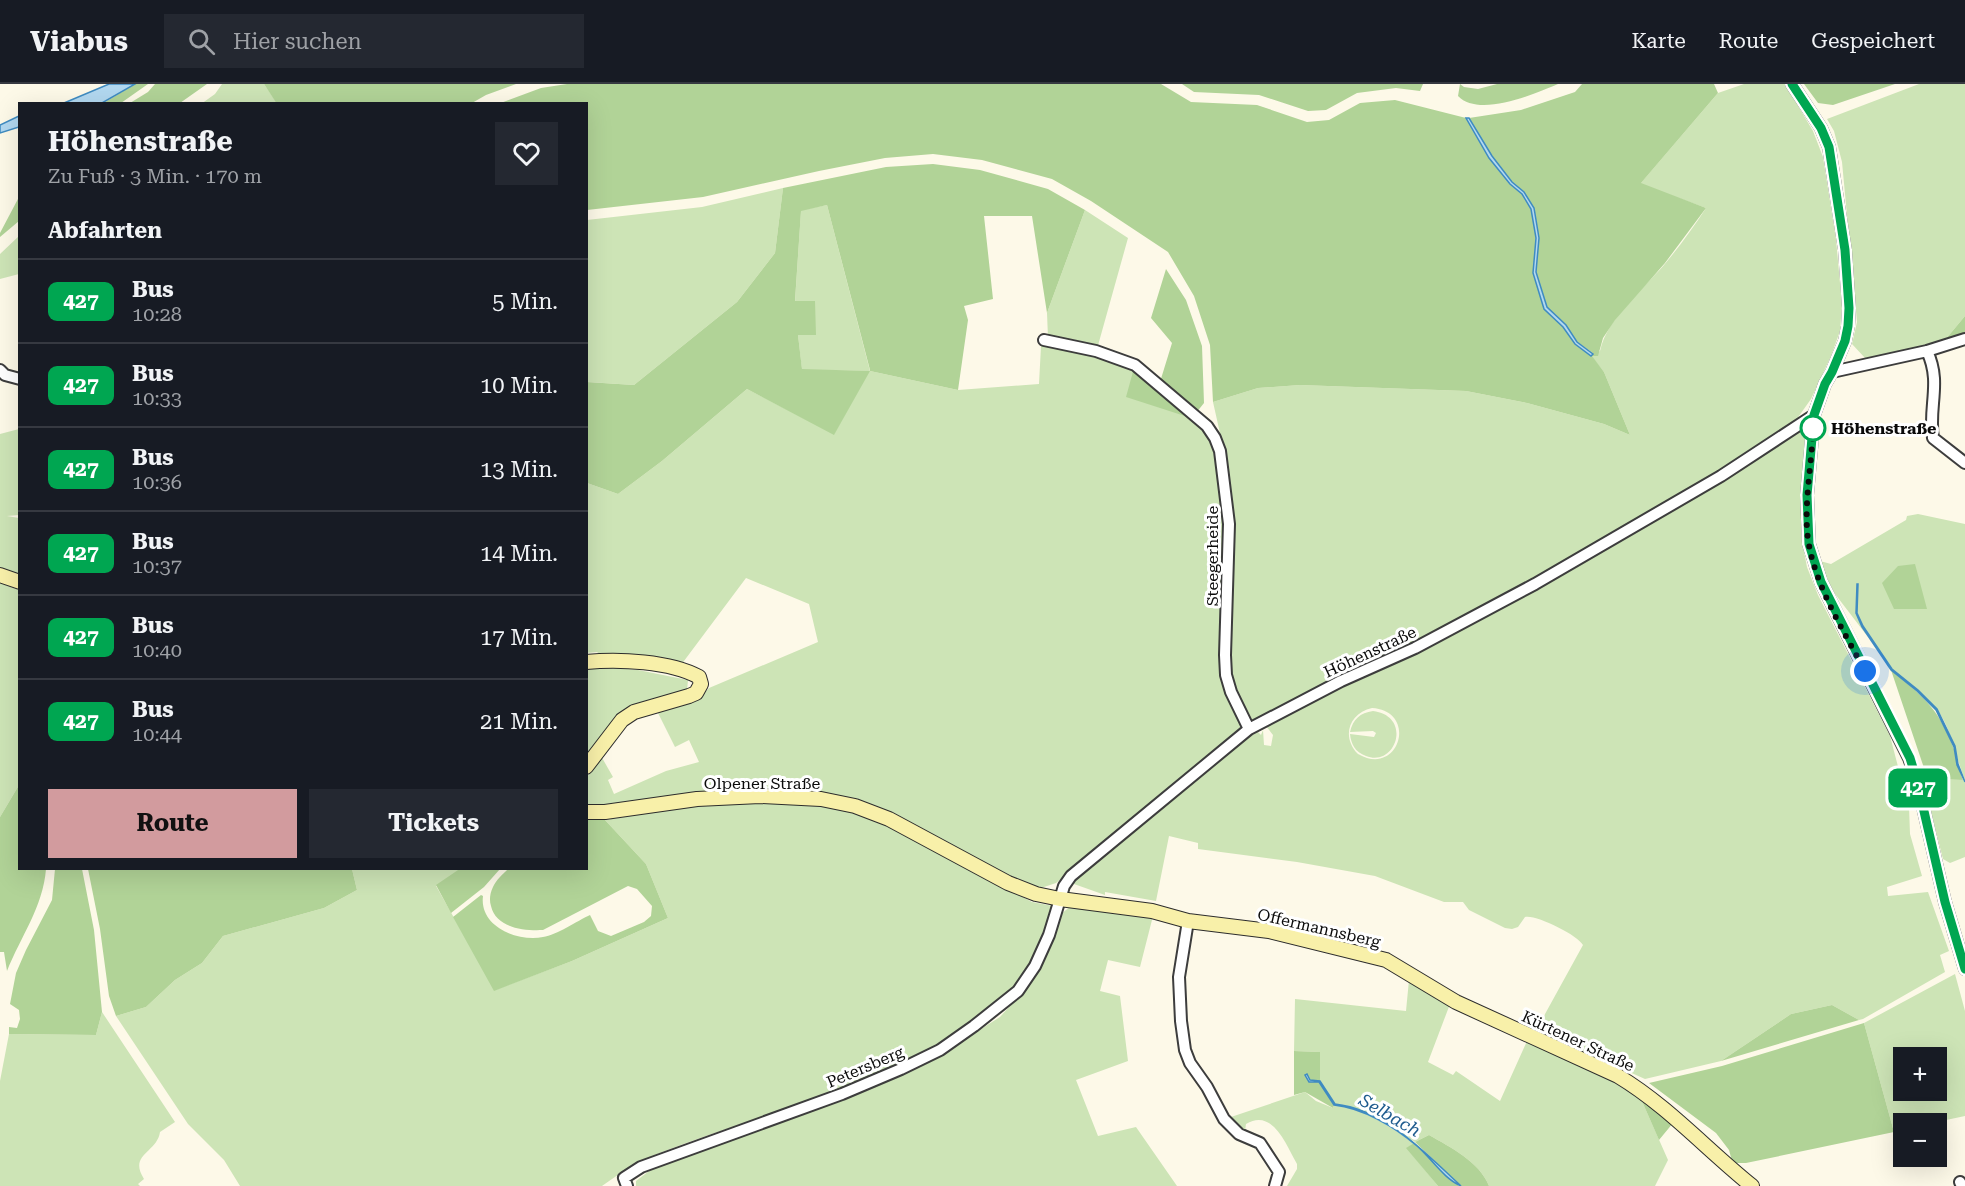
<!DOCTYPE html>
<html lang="de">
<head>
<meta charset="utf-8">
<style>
	body { margin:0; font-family:"Roboto Serif",serif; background:#242831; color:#f1f3f6; height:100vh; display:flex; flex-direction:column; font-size:22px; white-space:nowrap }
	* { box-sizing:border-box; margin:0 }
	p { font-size:20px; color:#9ea1a6 }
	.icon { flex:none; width:33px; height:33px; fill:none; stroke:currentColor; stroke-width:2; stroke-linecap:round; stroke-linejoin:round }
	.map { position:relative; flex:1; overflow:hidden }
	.drawer { position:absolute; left:18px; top:18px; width:570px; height:768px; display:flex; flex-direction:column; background:#171b24; border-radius:0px; box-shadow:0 6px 24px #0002 }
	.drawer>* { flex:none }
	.badge { padding:0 12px; border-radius:9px; font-size:21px; line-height:39px }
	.buttons { position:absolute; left:1893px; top:963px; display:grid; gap:12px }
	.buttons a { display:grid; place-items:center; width:54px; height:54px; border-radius:0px; background:#171b24; box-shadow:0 6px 24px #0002; font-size:30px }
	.you { position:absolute; width:30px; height:30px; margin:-15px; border:4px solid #fff; border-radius:50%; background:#1a73e8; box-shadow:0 0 0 9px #1a73e833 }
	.map>.badge { position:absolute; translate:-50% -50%; box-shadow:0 0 0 3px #fff }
	h2 { padding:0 30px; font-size:22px; line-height:54px }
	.round { display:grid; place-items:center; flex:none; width:63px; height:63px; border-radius:0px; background:#242831 }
	.head { display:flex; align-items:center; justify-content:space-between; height:102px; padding:0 30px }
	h1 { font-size:28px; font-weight:700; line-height:45px }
	.action { display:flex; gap:12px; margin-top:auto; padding:12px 30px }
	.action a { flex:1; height:69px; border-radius:0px; background:#d29b9e; color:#111; font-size:24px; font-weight:700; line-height:69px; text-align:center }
	.action a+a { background:#242831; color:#f1f3f6 }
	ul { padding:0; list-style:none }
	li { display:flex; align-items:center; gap:18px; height:84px; padding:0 30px; border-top:2px solid #363941 }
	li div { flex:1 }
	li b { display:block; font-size:22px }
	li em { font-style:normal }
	li .badge { min-width:66px; font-weight:700; text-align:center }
	header { display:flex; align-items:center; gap:36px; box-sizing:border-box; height:84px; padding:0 30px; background:#171b24; border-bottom:2px solid #363941 }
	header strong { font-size:28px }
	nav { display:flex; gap:33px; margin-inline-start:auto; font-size:21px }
	.search { width:420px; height:54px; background:#242831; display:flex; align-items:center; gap:15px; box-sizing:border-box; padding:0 21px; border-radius:0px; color:#9ea1a6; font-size:22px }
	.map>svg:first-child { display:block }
	.green { fill:#cde4b6; fill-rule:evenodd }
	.forest { fill:#b1d397; fill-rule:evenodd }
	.water { fill:#b2d8f0; stroke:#3f8bc1; stroke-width:1.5 }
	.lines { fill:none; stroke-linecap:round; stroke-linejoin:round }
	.street-casing { stroke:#3d3d3d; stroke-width:14 }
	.secondary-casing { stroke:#2c2c2c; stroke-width:16 }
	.street { stroke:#fff; stroke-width:10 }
	.secondary { stroke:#f8f0a9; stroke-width:14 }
	.line-casing { stroke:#fff; stroke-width:14 }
	.line { stroke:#00a651; stroke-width:9 }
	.walk { stroke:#0a0a0a; stroke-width:6; stroke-dasharray:0 10.8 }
	.stop-dot { fill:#fff; stroke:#00a651; stroke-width:3 }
	.labels { text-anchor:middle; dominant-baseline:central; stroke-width:6; stroke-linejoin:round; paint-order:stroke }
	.stop-label { font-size:16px; font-weight:bold; fill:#0a0a0a; stroke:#fff; text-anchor:start }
	.street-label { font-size:16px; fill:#0a0a0a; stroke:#fff }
	.water-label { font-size:18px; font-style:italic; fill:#1f5c8f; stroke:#fff }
</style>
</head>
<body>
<header>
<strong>Viabus</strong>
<div class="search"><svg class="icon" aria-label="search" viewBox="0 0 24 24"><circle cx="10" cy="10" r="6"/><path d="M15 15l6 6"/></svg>Hier suchen</div>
<nav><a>Karte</a><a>Route</a><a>Gespeichert</a></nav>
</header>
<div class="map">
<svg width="1965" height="1102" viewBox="0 0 1965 1102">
	<rect width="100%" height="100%" fill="#fdf9e8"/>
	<!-- green -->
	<path class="green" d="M222,0H264L277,19L201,20L215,10Z
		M1744,0H1785L1813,47L1823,73L1836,155L1842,221L1840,247L1831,272L1811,315L1794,339L1716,391L1482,526L1253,638L1250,636L1235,606L1230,584L1234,474L1233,439L1228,385L1213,318L1258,304L1300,301L1466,307L1527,319L1604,340L1630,351L1604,288L1591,272L1600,267C1608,233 1641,207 1664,181C1679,163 1693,144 1706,124L1640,100L1718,9Z
		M1919,0H1965V232L1945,256L1918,264L1865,274L1852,260L1857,238L1842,78L1834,47L1827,35Z
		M783,104L775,169L737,218L634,301L588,298L587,301V136L702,123Z
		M827,121L870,287L958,306L1039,300L1041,262L1044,260L1114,276L1134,284L1210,350L1216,362L1225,425L1223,571L1243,640L1241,645L1056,799L1038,805L1019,799L851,716L590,723L587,721V693L601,672L613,693L608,696L614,710L666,687L699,678L689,656L675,663L657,627L699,615L709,604L818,558L809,520L746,494L681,581L612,572V569L602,572L597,568L586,569L587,399L618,410L662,377L747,305L834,350L869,287L802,286L798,251H816L795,218L801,126Z
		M1085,126L1128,154L1097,265L1048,254L1047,229Z
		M19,152V190L0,195V170Z
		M19,345V431L7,432L19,434V491L0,484V350Z
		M1800,346L1805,352L1801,422V452L1807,483L1818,511L1890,652L1901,694H1908L1910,750L1922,792L1887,803L1888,812L1928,808L1949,867L1940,871L1945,888L1863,935L1859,936L1832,921L1791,930L1721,977L1645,995L1540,948L1545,930L1583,861C1578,851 1535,830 1525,833L1518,843L1512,845L1505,844L1469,826L1463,818H1444L1375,792L1297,778L1198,765V759L1169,752L1156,817L1105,808V811L1074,800L1073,796L1253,648L1257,647L1261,651L1263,646L1264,661L1271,662L1273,651L1266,642L1271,639L1331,606L1484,534L1644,440L1735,389ZM1372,624C1419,627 1399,694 1358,670C1341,653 1349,629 1372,624Z
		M1918,430L1965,440V696C1955,672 1952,644 1935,623C1923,609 1907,599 1894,587C1885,579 1859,538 1857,528C1856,519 1858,509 1858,500C1856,528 1854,533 1871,557L1832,506L1820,477L1831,480L1906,436L1907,432Z
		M0,499L19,506V701L0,733Z
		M608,583L638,586L688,596L687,607L637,620L617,633L587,673V585Z
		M1373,627C1413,632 1396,684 1366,672C1355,668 1351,660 1350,650L1374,653L1376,649L1373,647L1350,648C1353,635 1360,629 1373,627Z
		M1936,695L1963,696L1965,698V773L1950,779L1943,775L1928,716L1926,698Z
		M757,718L815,720L837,724L883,739L1032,818L1053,822C1048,850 1031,885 1012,907C1002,918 987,926 975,935C881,1005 764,1028 657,1070C637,1077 619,1090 602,1102H240L224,1076L188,1040L116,932L146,923L175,896L202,879L223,852L324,824L357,806L352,785H461L436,802L495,906L572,877L668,834L646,780L605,736L707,720Z
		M1071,822L1153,832L1140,883L1108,876L1100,907L1120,912L1128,977L1076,996L1098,1052L1136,1043L1177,1102H636V1097L653,1084L941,970L1000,933L1017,914L1061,830Z
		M1955,890L1965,927V1032L1932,1039L1904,1040L1903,1046L1894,1048L1864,939ZM1904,974H1936V1006H1904Z
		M1409,896L1450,920L1428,978L1453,991L1456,987L1500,1017L1527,957L1621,1001L1641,1015L1668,1076L1655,1102H1489C1480,1078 1450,1063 1429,1051L1415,1058C1391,1042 1365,1023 1335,1020L1320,997V968L1294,967L1295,915L1406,927Z
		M102,928L175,1038L160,1048C157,1069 128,1070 144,1095L138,1100L140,1102H0V997L9,950L96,951Z
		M1305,1008L1316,1017L1333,1024L1334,1021C1364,1024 1390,1043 1414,1059L1407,1064L1438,1102H1287L1297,1085V1080C1286,1061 1273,1024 1246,1040L1245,1047L1228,1034Z"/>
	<!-- forest -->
	<path class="forest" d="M135,0H148L121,19L102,20Z
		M155,0H207L180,19H130L148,8Z
		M264,0H516L486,11L472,19L277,20Z
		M567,0H1161L1191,18L1257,21L1307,38L1329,36L1360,19L1395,16L1466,34L1489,74L1510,100L1522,110L1531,125L1536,154L1533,189L1544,225L1563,243L1575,260L1593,269L1577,258L1566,241L1547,223L1536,188L1539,154L1534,124L1524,108L1512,98L1492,72L1469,34L1521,26L1575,8L1582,0H1714L1718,9L1641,99L1706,124L1665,179L1615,236L1603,254L1598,272H1592L1604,288L1630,351L1604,340L1527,319L1466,307L1300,301L1258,304L1213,318L1210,261L1194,212L1168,168L1091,117L1052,95L982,76L933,70L885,74L819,87L703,113L587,126L586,20H498L541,4Z
		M1182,0H1423L1420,7L1396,4L1357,9L1326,26L1308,27L1259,11L1194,8Z
		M1460,0L1464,3L1478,5L1497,0H1558C1534,10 1479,34 1458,12Z
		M1804,0H1895L1833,21L1818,19Z
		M933,80L980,86L1048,105L1085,126L1047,229L1032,132H984L993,215L964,222L968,236L958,306L870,287L834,351L747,305L662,377L618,410L587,399V298L634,301L737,218L775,169L783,104L886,83ZM827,121L870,286V287L802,285L798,251H816L815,217H795L801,127Z
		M19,113V137L0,153V149Z
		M1166,185L1186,216L1202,262L1204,319L1196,329L1160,298L1172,259L1151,234Z
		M1965,232V250L1945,256Z
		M1134,284L1191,334L1126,313Z
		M1915,480L1927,525H1894L1882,499L1898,482Z
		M1891,586C1921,611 1937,622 1952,660C1957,672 1958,684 1963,696L1936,695L1926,698L1925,687Z
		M19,701L20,784L46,785C43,823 21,852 7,887L4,868H0V733Z
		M587,735L605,736L646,780L668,834L572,877L494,907L453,833L481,811L483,812C479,843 518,858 543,853C557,851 577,837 590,831L598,847L611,852L644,838L651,832L652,822L637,805L628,802L543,846C524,847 496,844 491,822C489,816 490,809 493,803C496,796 503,790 508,785L586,784Z
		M461,784L500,785L484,803L451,829L436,801Z
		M55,785H82L94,846L102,928L96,951L9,950V943L17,944L20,935L19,926L10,920L16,889L26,866L52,816Z
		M88,785H352L357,806L324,824L223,852L202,879L175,896L146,923L116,932L109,912L100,845Z
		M1832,921L1859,936L1721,977L1791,930Z
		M1864,939L1894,1048L1746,1079H1735L1732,1077L1729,1066L1716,1049L1649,999L1722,982Z
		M1294,967L1320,968V997L1310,996L1306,991L1310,998H1319L1334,1021L1333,1024L1305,1008L1294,1011Z
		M1641,1015L1673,1039L1659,1056Z
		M1429,1051C1450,1063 1480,1078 1489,1102H1461L1415,1058Z
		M1414,1059L1459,1102H1438L1406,1064Z"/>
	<!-- water -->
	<path class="water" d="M109,0H135L102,19H64Z
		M19,32V43L0,49V41Z
		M1466,34H1469L1492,72L1512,98L1524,108L1534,124L1539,154L1536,188L1547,223L1566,241L1577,258L1593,270L1591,272L1575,260L1563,243L1544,225L1533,189L1536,154L1531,125L1522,110L1510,100L1489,74Z
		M1857,500H1858L1857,529L1863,542L1892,585L1918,606L1937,625L1955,662L1958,680L1965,698L1957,681L1954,663L1936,626L1917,607L1891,586L1862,543L1856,529Z
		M1307,990L1310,996L1320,997L1335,1020C1387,1026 1425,1069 1461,1102C1444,1095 1431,1074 1417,1062C1395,1043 1363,1024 1334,1021L1319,998H1309L1305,991Z"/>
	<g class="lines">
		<!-- street casing -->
		<g class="street-casing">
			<path id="street" d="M1792,0L1821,44L1829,63L1845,166L1849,224L1848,242L1845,257L1832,288L1825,300L1814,331L1807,411L1809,460L1821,498L1909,674L1917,697L1945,818L1965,885
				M1044,256L1096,267L1135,281L1207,342L1215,354L1220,367L1229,440L1225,571L1226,591L1231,608L1249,645
				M1927,267C1942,299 1928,322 1933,354L1965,379
				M0,286L5,291L20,295
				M1832,288L1927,267L1965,255
				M1188,837L1179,893L1181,937L1185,966L1190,979L1207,1003L1224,1035L1239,1050L1260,1059L1279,1088L1275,1102
				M1960,1098L1962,1102
				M627,1102L624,1094L641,1083L842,1010L901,985L940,966L974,942L1018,907L1035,882L1049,851L1064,802L1071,792L1249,645L1341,597L1415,564L1535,500L1721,392L1814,331"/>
		</g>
		<!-- secondary casing -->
		<g class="secondary-casing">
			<path id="secondary" d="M0,491L20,498
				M586,578C619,575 670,577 699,593L701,600L696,609L689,612L634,628L622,636L586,683
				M586,728H605L697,715L760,712L821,715L855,722L889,735L1008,799L1036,810L1060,815L1152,827L1188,837L1269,847L1386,876L1456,918L1618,992C1668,1022 1707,1066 1752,1102"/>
		</g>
		<!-- street -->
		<use href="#street" class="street"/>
		<!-- secondary -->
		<use href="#secondary" class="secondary"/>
	</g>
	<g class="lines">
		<!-- line casing -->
		<g class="line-casing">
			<path id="line" d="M1792,0L1821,44L1829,63L1845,166L1849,224L1848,242L1845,257L1832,288L1825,300L1814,331L1807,411L1809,460L1821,498L1910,674L1917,697L1945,818L1965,885"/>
		</g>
		<!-- line -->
		<use href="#line" class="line"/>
		<!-- walk -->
		<path class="walk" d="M1813,344C1812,378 1805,412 1807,446C1811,496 1842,544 1865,587"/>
	</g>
	<!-- markers -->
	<circle class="stop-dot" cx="1813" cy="344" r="12"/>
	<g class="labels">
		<!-- stop labels -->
		<g class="stop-label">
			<text x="1831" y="344">Höhenstraße</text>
		</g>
		<!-- street labels -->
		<g class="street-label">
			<text transform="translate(1212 472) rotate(-90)">Steegerheide</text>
			<text transform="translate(1370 568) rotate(-25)">Höhenstraße</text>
			<text x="762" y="699">Olpener Straße</text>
			<text transform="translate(1319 844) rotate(13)">Offermannsberg</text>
			<text transform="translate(1578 957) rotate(25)">Kürtener Straße</text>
			<text transform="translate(865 983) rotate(-23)">Petersberg</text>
		</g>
		<!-- water labels -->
		<g class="water-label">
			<text transform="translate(1390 1031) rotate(30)">Selbach</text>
		</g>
	</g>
</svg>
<div class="buttons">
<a>+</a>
<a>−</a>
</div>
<div class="you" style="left:1865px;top:587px"></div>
<b class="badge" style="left:1918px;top:704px;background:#00a651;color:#fff">427</b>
<section class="drawer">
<div class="head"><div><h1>Höhenstraße</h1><p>Zu Fuß · 3 Min. · 170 m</p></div><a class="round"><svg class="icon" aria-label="heart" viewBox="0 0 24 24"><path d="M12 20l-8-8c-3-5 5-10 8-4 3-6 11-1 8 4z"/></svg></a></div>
<h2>Abfahrten</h2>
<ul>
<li><span class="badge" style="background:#00a651;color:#fff">427</span><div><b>Bus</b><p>10:28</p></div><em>5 Min.</em></li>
<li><span class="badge" style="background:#00a651;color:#fff">427</span><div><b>Bus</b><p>10:33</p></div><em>10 Min.</em></li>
<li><span class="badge" style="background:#00a651;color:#fff">427</span><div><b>Bus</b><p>10:36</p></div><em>13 Min.</em></li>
<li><span class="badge" style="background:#00a651;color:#fff">427</span><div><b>Bus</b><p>10:37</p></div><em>14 Min.</em></li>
<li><span class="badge" style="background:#00a651;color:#fff">427</span><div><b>Bus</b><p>10:40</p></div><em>17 Min.</em></li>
<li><span class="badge" style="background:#00a651;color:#fff">427</span><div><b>Bus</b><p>10:44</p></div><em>21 Min.</em></li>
</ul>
<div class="action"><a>Route</a><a>Tickets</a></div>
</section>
</div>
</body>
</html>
